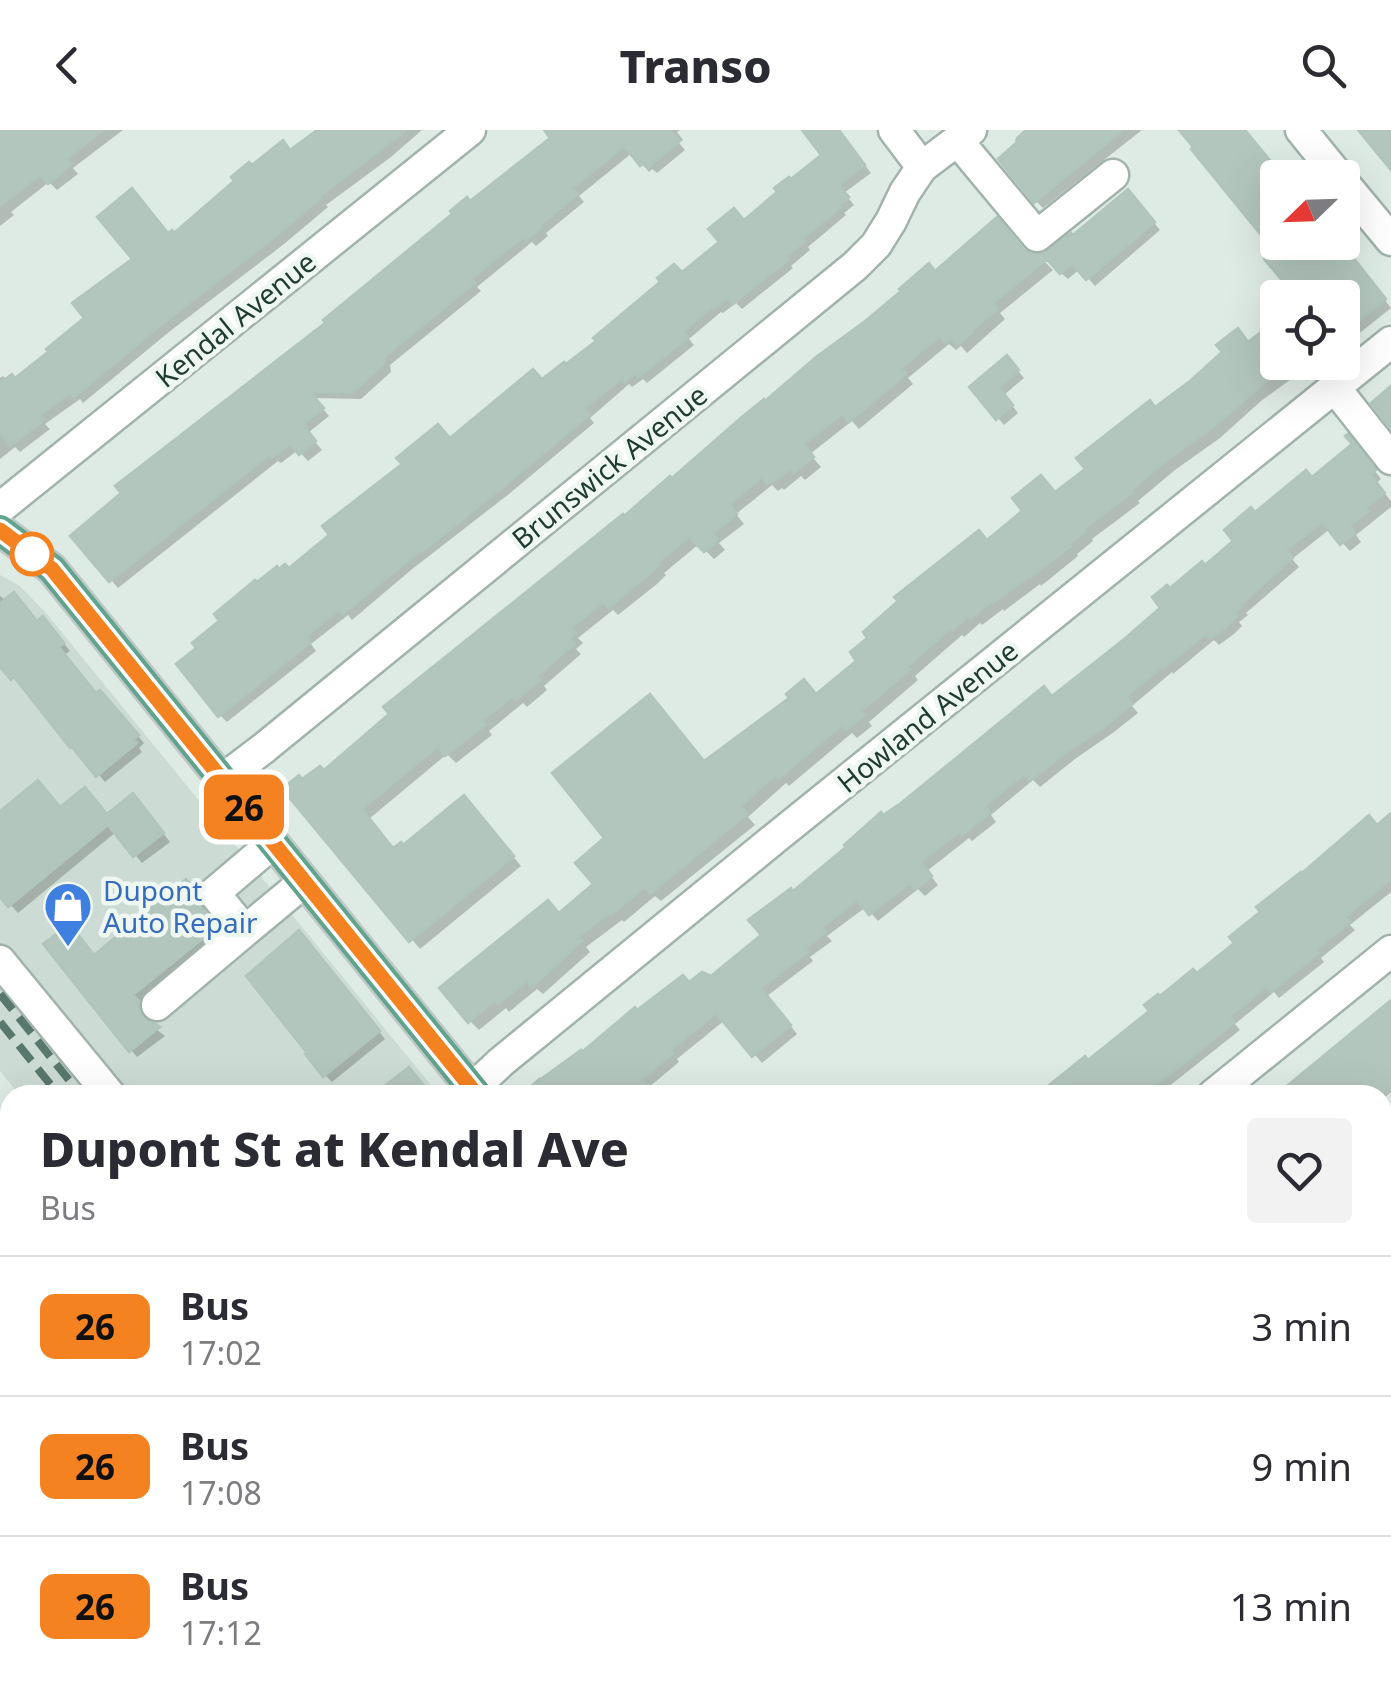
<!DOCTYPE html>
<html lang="en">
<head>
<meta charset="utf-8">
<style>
	body { margin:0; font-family:"Noto Sans",sans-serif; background:#f2f2f3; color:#2b2b33; height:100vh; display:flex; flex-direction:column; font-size:38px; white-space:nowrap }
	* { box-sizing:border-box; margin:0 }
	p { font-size:32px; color:#7c7c81 }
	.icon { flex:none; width:55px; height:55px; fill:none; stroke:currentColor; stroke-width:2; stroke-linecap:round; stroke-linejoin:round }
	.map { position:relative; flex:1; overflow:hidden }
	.drawer { position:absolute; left:0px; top:955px; width:1392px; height:612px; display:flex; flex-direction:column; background:#fff; border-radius:30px 30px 0 0; box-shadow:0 10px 40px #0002 }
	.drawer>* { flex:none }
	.badge { padding:0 20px; border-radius:15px; font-size:35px; line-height:65px }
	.needle { width:65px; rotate:247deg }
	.fabs { position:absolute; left:1260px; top:30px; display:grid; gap:20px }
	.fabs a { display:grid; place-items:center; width:100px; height:100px; border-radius:10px; background:#fff; box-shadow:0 10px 40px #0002; font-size:50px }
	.map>.badge { position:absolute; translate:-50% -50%; box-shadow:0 0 0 5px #fff }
	.round { display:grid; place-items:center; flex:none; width:105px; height:105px; border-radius:10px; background:#f2f2f3 }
	.overview { display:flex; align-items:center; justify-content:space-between; height:170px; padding:0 40px }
	h1 { font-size:48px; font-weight:800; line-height:75px }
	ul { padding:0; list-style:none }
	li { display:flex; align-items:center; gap:30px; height:140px; padding:0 40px; border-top:2px solid #e1e1e2 }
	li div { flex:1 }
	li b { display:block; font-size:38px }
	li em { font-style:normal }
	li .badge { min-width:110px; font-weight:700; text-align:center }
	header { display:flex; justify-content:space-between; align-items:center; height:130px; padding:0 40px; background:#fff; font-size:45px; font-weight:800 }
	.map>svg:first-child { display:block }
	.built { fill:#ccdbd3 }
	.shadow { fill:#0003 }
	.building { fill:#b3c6bd; stroke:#b0c5bb; stroke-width:2.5 }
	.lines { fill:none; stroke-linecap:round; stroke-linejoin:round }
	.minor-casing { stroke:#a1b3ab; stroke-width:35 }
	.major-casing { stroke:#c0c8c6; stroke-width:35 }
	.minor { stroke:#fff; stroke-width:30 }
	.major { stroke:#60a38e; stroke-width:30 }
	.rail { stroke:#58776d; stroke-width:8; stroke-dasharray:20 10; stroke-linecap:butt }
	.line-casing { stroke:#fff; stroke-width:22 }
	.line { stroke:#f58220; stroke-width:15 }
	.stop-dot { fill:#fff; stroke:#f58220; stroke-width:5 }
	.labels { text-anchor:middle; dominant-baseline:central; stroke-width:9; stroke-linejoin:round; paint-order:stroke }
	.street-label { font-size:28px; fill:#1f3b32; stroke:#eff7f2 }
	.shop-label { font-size:28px; fill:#366cbe; stroke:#eff7f2; text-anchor:start }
</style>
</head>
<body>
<header><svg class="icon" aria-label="back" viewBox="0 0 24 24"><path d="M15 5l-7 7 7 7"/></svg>Transo<svg class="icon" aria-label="search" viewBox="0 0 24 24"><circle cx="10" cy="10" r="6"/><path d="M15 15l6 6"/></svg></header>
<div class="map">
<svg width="1391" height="1567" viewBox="0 0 1391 1567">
	<rect width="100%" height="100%" fill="#deebe4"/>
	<!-- built -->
	<path class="built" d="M0,445L20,456L46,483L439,965H19L0,941Z
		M135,1558H303L310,1567H143Z
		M499,1558H875L863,1567H507Z
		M1010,1558H1248L1255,1567H1018Z"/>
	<!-- shadow -->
	<path class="shadow" d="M18,0H123L73,38L78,44L57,60L49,52L11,82L14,85L0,96V12Z
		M321,0H422L391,27L326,75L328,77L284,114L169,202L83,273L80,269L45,294L50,299L20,322L15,317L0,329V248L3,246L8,251H16L88,188L169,105L174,106L252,38L291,22Z
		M562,0H680L677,2L683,10L679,13L685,20L657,43L652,39L649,42L632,23L579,66L584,72L546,103L548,106L536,116L532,112L477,157L481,161L390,235L391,242L361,269L314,268L329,286L308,303L322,320L308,331L298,320L281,333L278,331L118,458L74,406L470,74Z
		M805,0H838L871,43L844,63L854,75L844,83L846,85L808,117L810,120L791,136L793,138L742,179L736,173L723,183L721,182L689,209L694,215L647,253L643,249L632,257L629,254L590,288L594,293L509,364L411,440L352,490L348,485L311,514L316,521L227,592L220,585L289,441L450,311L566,237L682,145L824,25Z
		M1037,0H1142L1043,78L1036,71Z
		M1180,0H1243L1281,48H1278V112H1339L1391,178L1346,214L1342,211V168H1300L1278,121Z
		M1135,69L1160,100L1095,156L1080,139L1068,149L1061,143L1073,108Z
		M1025,123L1040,127L1053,140L1000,183L1005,189L967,223L961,216L956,220L949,214L908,248L913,254L859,299L852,291L810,324L821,337L805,350L801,346L784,360L782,358L778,361L772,355L736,384L744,394L719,413L725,420L714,429L699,414L664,443L666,445L657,454L618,485L613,480L578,508L583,513L576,519L581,524L544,556L547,560L527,577L523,573L489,601L492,605L456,633L447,624L369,689L394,721L473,677L521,736L420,819L285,659L324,643L672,351L936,144Z
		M1249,214L1278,232H1306L1309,236L1261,271L1220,308L1175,340L1138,371L1140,373L1092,409L1093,411L1077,424L1078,426L1041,456L1040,454L1004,481L1003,479L982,495L980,493L964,507L962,505L915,546L918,550L869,592L872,596L857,608L852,603L789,656L786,653L748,687L755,695L661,771L655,766L624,792L622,790L586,817L590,822L543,864L537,859L509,882L506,878L479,900L470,891L560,786L593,760L705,633L817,566L860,531L988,412L1056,364L1156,279Z
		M1014,236L1024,248L1004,265L1018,283L1004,295L972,257Z
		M1355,315L1381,349L1376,353L1391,371V377L1356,405L1361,412L1350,421L1330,399L1292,429L1299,437L1246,483L1248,485L1239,492L1242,496L1234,504L1219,515L1214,510L1173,544L1172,542L1132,576L1138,583L1114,602L1075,629L1040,657L1033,650L991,685L996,692L972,711L969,708L927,741L938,755L925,766L918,759L878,791L866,777L827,806L832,811L810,827L813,831L767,866L797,904L762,933L725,890L677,929L679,932L648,958L654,965H531L526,959L540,947L543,950L637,883L690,855L711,849L765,806L793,764L883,688L1053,569L1164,478L1170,461L1206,438L1237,412L1255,385L1313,349Z
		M0,466L37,494L50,496L70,521L64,525L97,566L107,570L144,613L139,618L142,622L105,652L22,553L20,555L0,532Z
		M141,674L170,712L142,733L116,702L18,783L0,763V684L61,680L108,687Z
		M1391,686V762L1350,795L1355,800L1321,828L1324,832L1279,868L1274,862L1235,894L1240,900L1158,965H1041L1088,933L1197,846Z
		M193,759L202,771L206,785L222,805L139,873L145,881L147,892L165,906L137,927L131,920L94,827Z
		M306,811L385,909L332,952L325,945Z
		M1391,874V962L1384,968L1388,973L1382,978V965H1281Z
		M416,947L430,965H377Z
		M1391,1051V1152L1382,1159V1058Z
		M0,1222L10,1235V1315L0,1323Z
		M1391,1242V1353L1382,1342V1249Z
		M10,1354V1371L0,1373V1362Z
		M1391,1493V1567L1382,1557V1500Z
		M10,1498V1558H37L26,1567H0V1512L10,1505L6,1501Z
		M87,1558H136L124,1567H81Z
		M145,1558H281L288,1567H153Z
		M640,1558H764L771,1567H648Z
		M790,1558H908L895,1567H778Z
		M1013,1558H1135L1142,1567H1021Z
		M1170,1558H1191L1200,1567H1152L1160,1561L1163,1564Z"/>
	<!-- building -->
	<path class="building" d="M0,0H103L67,29L72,34L48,54L40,45L0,76Z
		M317,0H406L320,66L321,68L276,106L161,195L74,267L70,263L40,285L44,290L10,316L0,303V253L12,244L15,248L48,222L46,219L84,188L72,173L132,129L97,87L132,58L168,103L172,100L174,103L234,51L231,47L249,32L252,35L283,10L290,20Z
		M544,0H670L680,11L648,38L644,33L640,36L624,16L573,58L578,64L540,95L542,97L526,110L523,107L472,148L475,153L384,227V234L353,262H310L324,278L303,294L316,311L299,325L290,314L272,328L269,325L109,452L70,406L121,363L115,356L325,193L323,190L452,84L450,81L467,67L470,71L550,8Z
		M802,0H839L865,35L839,55L849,67L839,75L841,77L802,109L805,111L786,127L788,130L733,174L727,168L714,178L713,176L684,201L689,207L638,247L635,243L624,252L621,249L584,279L589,285L502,358L423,421L422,420L404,434L343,484L339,480L306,506L311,512L218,587L176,534L196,518L192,513L219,491L214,484L255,450L257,452L277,436L279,439L285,434L289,438L329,405L322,396L402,334L396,328L438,294L450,308L533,239L542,249L564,232L566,234L596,211L593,208L660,152L657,148L674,134L682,142L719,112L708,99L734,78L744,90L777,62L774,58L789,47L791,49L821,25Z
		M1026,0H1123L1034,73L998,29L1016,13L1017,8Z
		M1179,0H1245L1278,40V112H1341L1386,169L1342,205V149L1320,168H1297L1264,129L1274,121L1191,19L1193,17Z
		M1358,0H1391V40Z
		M1128,59L1155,92L1086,150L1072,134L1060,144L1042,124L1071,103L1073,105Z
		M997,87L1023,119L1031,124H1041L1046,130L993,173L998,179L972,200L973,202L957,216L951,209L945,213L940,206L901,238L906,244L849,292L842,284L804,314L814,327L794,343L791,338L773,353L772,350L767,354L762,347L730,374L737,384L713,403L718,410L704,422L689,407L657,433L659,435L648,445L608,478L603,472L571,498L576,503L569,509L574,514L537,546L540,550L516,570L513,566L482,591L485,595L445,626L437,617L362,679L393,718L401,712L403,715L464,665L514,726L409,812L282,659L299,645L302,649L320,636L324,640L389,584L383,577L623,384L624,386L670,346L672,348L743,286L764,269L765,271L816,227L864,192L901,161L899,159L929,133L935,141Z
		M1278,189V242L1266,252L1211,299L1166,331L1131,360L1132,363L1084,399L1086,401L1069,414L1071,416L1030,448L1029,446L993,473L992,471L971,488L969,486L953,500L951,498L908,536L911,539L861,581L865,585L846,600L842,595L778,649L775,645L741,676L747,684L650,764L645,757L612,784L611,782L578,807L582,811L532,857L527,851L498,874L495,870L468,893L439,858L548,770L559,783L593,754L575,733L604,708L552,643L650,564L704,631L789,568L786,564L804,549L816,564L856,531L850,522L867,508L863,502L898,471L894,467L979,400L987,410L1022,381L1012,368L1041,345L1055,362L1085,339L1076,328L1150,270L1155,277L1190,251L1222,222L1216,215L1238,198L1248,212Z
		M1007,225L1019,240L999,257L1013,275L996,290L969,257Z
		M1391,256V299L1371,273Z
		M1348,304L1376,340L1370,344L1385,363L1366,378L1369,381L1350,396L1355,403L1340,415L1322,392L1286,420L1293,428L1241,474L1242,476L1233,483L1237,486L1226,497L1210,509L1205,504L1164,538L1163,536L1126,567L1132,574L1107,595L1067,622L1030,651L1024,644L985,676L990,683L962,705L960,701L921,732L932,746L915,760L910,753L869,785L857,770L822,797L826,802L805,819L808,822L761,858L791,895L752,927L716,883L671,920L673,923L642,949L655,965H519L581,920L582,922L635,877L637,880L683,845L689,852L702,842L711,846L761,805L748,790L791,758L793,761L846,717L844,715L881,682L883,685L901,673L1044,556L1052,566L1123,510L1160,478L1152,467L1167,455L1170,458L1202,431L1205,435L1233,411L1224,400L1251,377L1255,382L1306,340L1312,347L1352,314L1345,306Z
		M14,462L37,491L43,486L64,513L59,517L83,547L96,563L100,560L139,605L134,609L137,613L96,647L72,617L70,618L14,547L11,550L0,537V473Z
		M38,650L60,677L85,657L107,684L133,663L164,703L133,727L108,695L8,777L0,767V681Z
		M1391,683V749L1345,787L1350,792L1316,820L1319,823L1271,862L1266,857L1230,886L1235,892L1174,941L1142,965H1037L1085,926L1088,930L1149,881L1144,875L1158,864L1160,866L1193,839L1197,843L1234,813L1229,807L1260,782L1256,777L1301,742L1302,743L1369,685L1377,695Z
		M186,749L196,761L199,775L217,797L133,865L139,871V879L142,886L160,897L129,922L43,814L70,794L94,825Z
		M299,800L380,901L323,947L305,924L307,923L246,846Z
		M1391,870V959L1383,965H1276Z
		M409,937L425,957L414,965H373Z"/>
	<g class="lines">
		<!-- minor casing -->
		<g class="minor-casing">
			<path id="minor" d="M894,0L922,37
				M1301,0L1340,48
				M957,10L1037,106L1113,45
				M1342,51L1391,110
				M1335,258L1391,329
				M0,378L470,0
				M222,650L264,618L855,136L876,115L891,91L905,62L922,37L971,0
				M273,713L214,763L245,801L304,752
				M0,831L110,965
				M157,875L245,801
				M466,965L501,932L774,709L1391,212
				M1213,965L1391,821
				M0,1140L10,1154
				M0,1384L10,1397
				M1382,1404L1391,1415
				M0,1454L10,1447
				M334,1558L342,1567
				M593,1558L600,1567
				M1240,1558L1248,1567
				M1203,1567L1215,1558"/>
		</g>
		<!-- major casing -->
		<g class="major-casing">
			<path id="major" d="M0,400L52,439L477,965
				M1382,1197L1391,1190
				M963,1558L970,1567
				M926,1567L938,1558"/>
		</g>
		<!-- minor -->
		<use href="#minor" class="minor"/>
		<!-- major -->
		<use href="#major" class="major"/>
		<!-- rail -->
		<path class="rail" d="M0,864L81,965
			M0,892L59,965
			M541,1558L549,1567
			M561,1558L568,1567"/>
	</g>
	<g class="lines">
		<!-- line casing -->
		<g class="line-casing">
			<path id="line" d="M0,400L52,439L477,965"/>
		</g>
		<!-- line -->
		<use href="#line" class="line"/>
	</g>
	<!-- icons -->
	<defs>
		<g id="shop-pin" transform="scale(2.5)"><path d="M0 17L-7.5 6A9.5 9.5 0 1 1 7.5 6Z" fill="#3f7fe0" stroke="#eff7f2"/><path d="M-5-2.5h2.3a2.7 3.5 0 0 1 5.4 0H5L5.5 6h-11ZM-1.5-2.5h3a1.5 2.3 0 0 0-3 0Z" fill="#fff"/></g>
	</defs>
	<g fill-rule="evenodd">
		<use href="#shop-pin" x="68" y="776"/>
	</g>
	<!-- markers -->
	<circle class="stop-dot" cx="32" cy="424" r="20"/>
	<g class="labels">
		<!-- street labels -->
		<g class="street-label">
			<text transform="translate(235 189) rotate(-39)">Kendal Avenue</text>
			<text transform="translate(609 336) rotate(-39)">Brunswick Avenue</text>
			<text transform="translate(927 586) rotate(-39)">Howland Avenue</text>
		</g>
		<!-- shop labels -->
		<g class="shop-label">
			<text x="103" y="760">Dupont<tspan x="103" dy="32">Auto Repair</tspan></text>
		</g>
	</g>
</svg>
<div class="fabs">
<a><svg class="needle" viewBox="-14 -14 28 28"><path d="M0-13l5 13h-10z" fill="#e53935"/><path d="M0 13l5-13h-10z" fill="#7c7c81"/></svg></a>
<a><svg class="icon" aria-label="locate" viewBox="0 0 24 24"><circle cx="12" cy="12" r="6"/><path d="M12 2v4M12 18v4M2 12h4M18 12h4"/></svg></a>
</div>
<b class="badge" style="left:244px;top:677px;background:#f58220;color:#111">26</b>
<section class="drawer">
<div class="overview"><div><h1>Dupont St at Kendal Ave</h1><p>Bus</p></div><a class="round"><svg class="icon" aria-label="heart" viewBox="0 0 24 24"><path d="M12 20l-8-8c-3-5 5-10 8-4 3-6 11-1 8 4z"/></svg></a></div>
<ul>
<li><span class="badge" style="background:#f58220;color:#111">26</span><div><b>Bus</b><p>17:02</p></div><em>3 min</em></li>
<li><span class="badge" style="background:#f58220;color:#111">26</span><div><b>Bus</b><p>17:08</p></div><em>9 min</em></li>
<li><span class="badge" style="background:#f58220;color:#111">26</span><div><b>Bus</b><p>17:12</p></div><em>13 min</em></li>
</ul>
</section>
</div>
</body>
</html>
